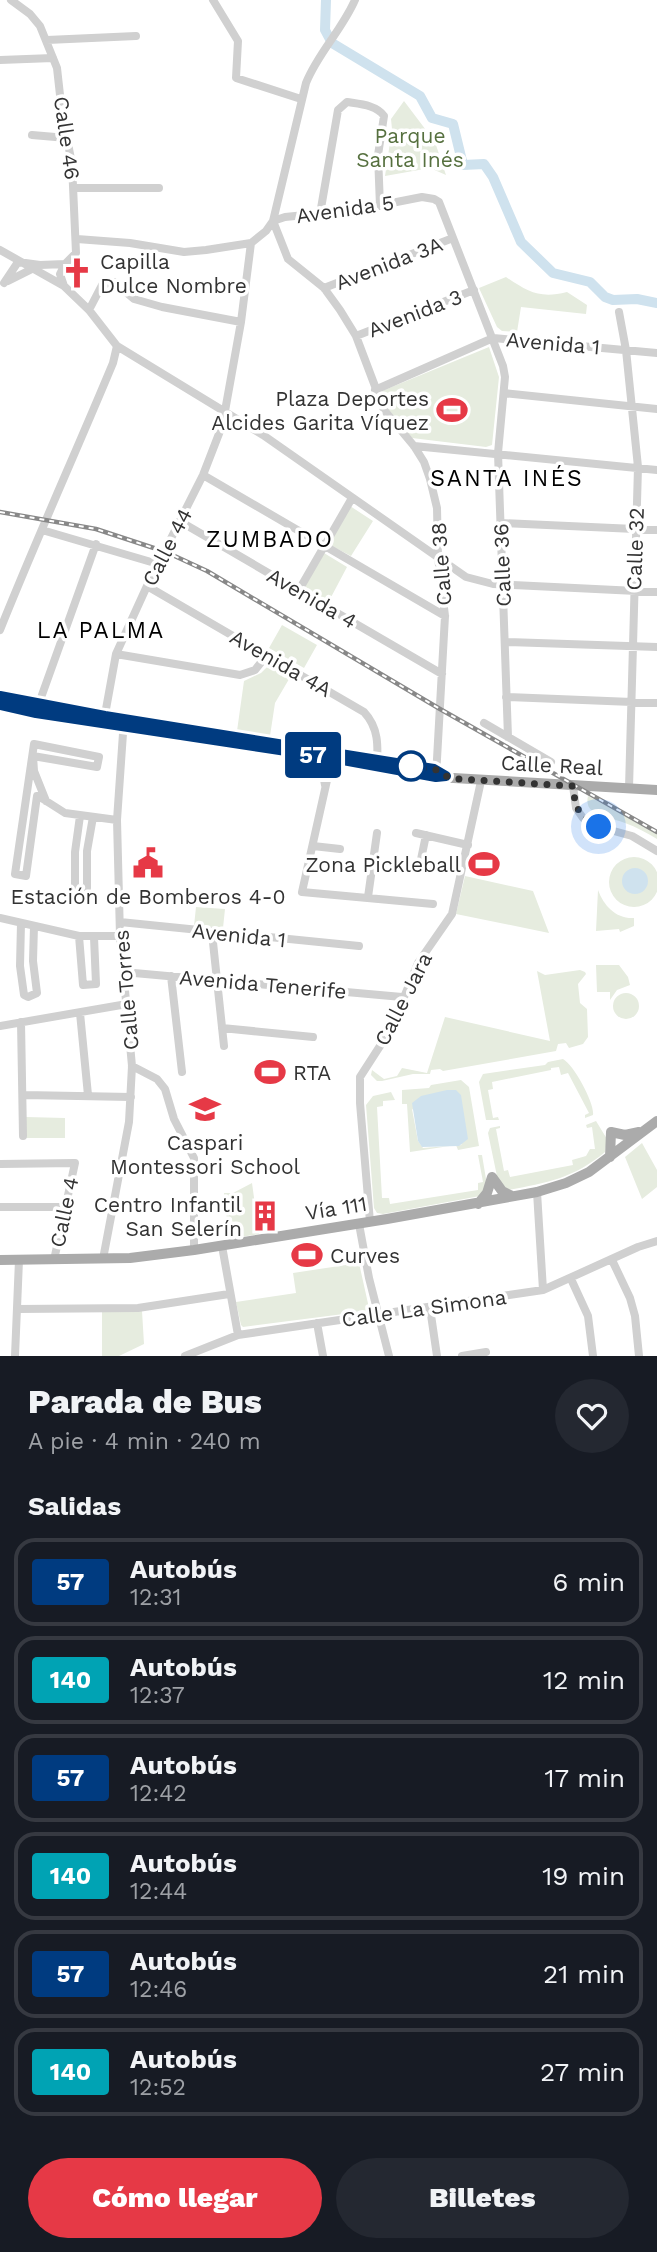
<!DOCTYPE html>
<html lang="es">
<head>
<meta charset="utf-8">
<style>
	body { margin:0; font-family:"Work Sans",sans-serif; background:#242831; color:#f1f3f6; height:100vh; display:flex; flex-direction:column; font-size:26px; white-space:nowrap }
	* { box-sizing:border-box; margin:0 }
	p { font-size:23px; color:#9ea1a6 }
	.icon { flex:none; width:38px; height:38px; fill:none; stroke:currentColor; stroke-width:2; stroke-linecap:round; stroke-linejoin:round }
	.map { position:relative; height:1356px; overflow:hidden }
	.panel { display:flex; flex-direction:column; background:#171b24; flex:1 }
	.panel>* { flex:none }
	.badge { padding:0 14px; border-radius:5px; font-size:24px; line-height:46px }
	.you { position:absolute; width:35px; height:35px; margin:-18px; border:5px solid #fff; border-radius:50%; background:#1a73e8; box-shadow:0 0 0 10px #1a73e833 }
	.map>.badge { position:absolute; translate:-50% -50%; box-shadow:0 0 0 4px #fff }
	h2 { padding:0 28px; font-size:26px; line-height:63px }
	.round { display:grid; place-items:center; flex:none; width:74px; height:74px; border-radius:37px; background:#242831 }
	.head { display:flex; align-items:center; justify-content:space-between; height:119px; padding:0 28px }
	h1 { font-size:33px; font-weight:800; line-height:52px }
	.primary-button { display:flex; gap:14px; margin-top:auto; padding:14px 28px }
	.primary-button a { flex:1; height:80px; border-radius:42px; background:#e63946; color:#fff; font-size:28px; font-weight:800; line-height:80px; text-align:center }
	.primary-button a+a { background:#242831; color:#f1f3f6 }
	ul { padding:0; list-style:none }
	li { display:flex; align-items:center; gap:21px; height:88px; margin:0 14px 10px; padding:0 14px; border:4px solid #363941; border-radius:21px }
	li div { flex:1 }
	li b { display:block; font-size:26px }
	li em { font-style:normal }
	li .badge { min-width:77px; font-weight:700; text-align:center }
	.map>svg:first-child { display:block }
	.green { fill:#e6ecdf; fill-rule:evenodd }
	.water { fill:#cfe2ee }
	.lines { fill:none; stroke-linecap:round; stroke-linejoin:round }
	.river { stroke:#cfe2ee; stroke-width:10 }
	.minor { stroke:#d0d0d0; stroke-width:8 }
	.major { stroke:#ababab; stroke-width:10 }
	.rail-casing { stroke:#888; stroke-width:4.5 }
	.rail { stroke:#fff; stroke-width:2; stroke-dasharray:5; stroke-linecap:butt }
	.line-casing { stroke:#fff; stroke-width:16 }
	.line { stroke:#003b80; stroke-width:10 }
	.walk { stroke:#333; stroke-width:7; stroke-dasharray:0 12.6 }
	.stop-dot { fill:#fff; stroke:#003b80; stroke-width:3.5 }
	.labels { text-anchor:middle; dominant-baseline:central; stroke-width:7; stroke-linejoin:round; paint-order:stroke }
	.park-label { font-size:21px; fill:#56703f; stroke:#fff }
	.street-label { font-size:21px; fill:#333; stroke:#fff }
	.poi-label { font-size:21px; fill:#333; stroke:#fff; text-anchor:start }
	.neighbourhood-label { font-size:23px; letter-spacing:2px; fill:#000; stroke:#fff }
</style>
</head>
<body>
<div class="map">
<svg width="657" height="1356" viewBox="0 0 657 1356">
	<rect width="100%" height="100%" fill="#fff"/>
	<!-- green -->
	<path class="green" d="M404,101L435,142L446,175L430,168L385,176L392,129L391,119Z
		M506,277C528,292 540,299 567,292L587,305L586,314L521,307L517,332L502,331L497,327L479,288Z
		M489,347L499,377L492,445L486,447L412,438L390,415L380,394L382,391Z
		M350,506L373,521L351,556L328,544Z
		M324,553L347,567L329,601L304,587Z
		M282,625L317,645L304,668L269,648Z
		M271,663L292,674L275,703L270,736L237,731L244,681L261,673Z
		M588,796L657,832V839C647,833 636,827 625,823C610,817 583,817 588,796Z
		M609 882a25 25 0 1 1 50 0a25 25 0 1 1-50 0Z
		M465,876L533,891L549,933L456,914Z
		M598,890C604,906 616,919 634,918V926L620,932L619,929L596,931Z
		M196,907L225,909L223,928L194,926Z
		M596,965H619L628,977L630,985L617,990L610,1000V992H597Z
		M580,970L585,972L586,974L578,984L580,1003L587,1009L588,1037L583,1044L569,1048L566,1043L558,1044L556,1051L443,1071L440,1069L431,1070L430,1074H413L382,1081H377L371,1075L372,1070L384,1079L397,1076L402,1068L427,1073L445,1017L550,1041L537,971L545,975Z
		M613 1006a13 13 0 1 1 26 0a13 13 0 1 1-26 0Z
		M563,1059C574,1065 595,1104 593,1115L585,1118V1115L589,1113L568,1073L561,1075L559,1067L551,1068V1070L492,1082L493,1089L488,1090L493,1118L498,1117L499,1120H486L479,1082L483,1074L545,1065L548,1062Z
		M461,1080L469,1087L479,1146L458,1150L456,1145L410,1152L407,1104H402V1090L429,1088L431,1085ZM412,1109L462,1145L423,1148L418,1141Z
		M391,1092L395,1100L383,1101V1106L377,1107L382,1198H389L390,1204L478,1190V1183L483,1182L478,1155H482L487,1185L480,1196L383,1214L377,1213L374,1208L366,1105L373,1096Z
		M26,1117L65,1118V1138H26Z
		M596,1121L607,1139L605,1152C574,1178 547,1183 508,1190L498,1181L488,1133L490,1128L500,1126V1128L496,1129L504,1171L508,1170L510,1177L573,1165L572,1160L586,1156L590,1149H595L592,1127L587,1128L586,1125Z
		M642,1143L657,1170V1187L642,1199L625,1157Z
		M252,1183L259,1234L229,1239L224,1193H233Z
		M359,1263L369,1308L367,1311L243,1327L241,1325L236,1302L296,1293L293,1273Z
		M142,1311L144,1344L119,1356H102V1312Z"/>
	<!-- water -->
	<path class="water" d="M622 881a13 13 0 1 1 26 0a13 13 0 1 1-26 0Z
		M447,1090H456L461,1095L468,1139L459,1146L422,1147L418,1141L412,1103L421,1096Z"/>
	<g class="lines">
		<!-- river -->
		<path class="river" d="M326,0L325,30L332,43L420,96L432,118L453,124L463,165L484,164L493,177L521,242L553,273L590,282L605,297L613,300L637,299L657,303"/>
		<!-- minor -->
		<path class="minor" d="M11,0L30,14L40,26L57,68L62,113L72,164L76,253L65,264L60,274L64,286
			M213,0L238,41L236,78L301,99
			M355,0C342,30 318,53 306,83L273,221L288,259L324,288L340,310L356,336L384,410L414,446L424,462L430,479L437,508L438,557L445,616L436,777
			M47,40L136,36
			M0,60L53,58
			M32,135L67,138
			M74,188H159
			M320,214L338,110L347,102C359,104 377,105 384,116L378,155L380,206
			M77,239L130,243L184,252L206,250L251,243L266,231L273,221L285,217L356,210L422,197L434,199L439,202L503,366L505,377L498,453L508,737
			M0,250L64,286L89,310L117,346L263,435L466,577L493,584L657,592
			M8,281L32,269
			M4,283L18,262L40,265L65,264
			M324,288L453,238
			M89,310L102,285L114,282L134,299L162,307L241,322
			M619,312L626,350L638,467L629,788
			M356,336L474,290
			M375,390L493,338L657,353
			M504,393L657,409
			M225,411L241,322L251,243
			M414,446L657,470
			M203,475L445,616
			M181,522L442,674
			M500,523L657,530
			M42,530L158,564
			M147,586L364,712C379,728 378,746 377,767
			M299,590L352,498
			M0,630C36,540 76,452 113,363L117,346
			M505,642L657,647
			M116,654L240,675L255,670L267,655
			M506,697L657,703
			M38,706L96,544
			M104,720L116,654L147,586L203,475L227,413
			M484,723L551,762
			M332,758L302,892L433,904
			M325,785L323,774L326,757
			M573,786L576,808L583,818L599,827L632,836L657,851
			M37,796L26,876L15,874L34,744L99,757L97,767L33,756L34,771L46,801
			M43,799L65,813L117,820
			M80,816L75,852V888H87V851L93,817
			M416,833L468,845
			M313,846L340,849
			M419,869L426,835
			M368,897L377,833
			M0,918L79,936H120
			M120,922L359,946
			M21,923L20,966L24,995L28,997L37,993L33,961L34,926
			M212,933L224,1046
			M79,936L83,985L96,984L94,937
			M123,972L402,997
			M171,976L182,1072
			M80,1013L88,1095
			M21,1022L23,1136
			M0,1026L127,1004
			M222,1028L313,1037
			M132,1066L157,1079L165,1089L174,1119L194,1158V1250
			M24,1095L131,1097
			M0,1164L75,1163L54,1260
			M537,1192L543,1290
			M0,1207H64
			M370,1222L360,1103V1077L391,1029L418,963L452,914L481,781
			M359,1224L369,1278L389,1356
			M222,1246L238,1335
			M103,1259L129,1122L132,1066L120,936L117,820L124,719
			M612,1260L630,1298L635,1316L639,1356
			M571,1279L588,1316L593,1356
			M430,1308L437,1356
			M18,1309L138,1308L229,1294
			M317,1323L323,1356
			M15,1356L19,1260
			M185,1356L238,1335L543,1290L638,1247L657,1241
			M462,1356L486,1352"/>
		<!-- major -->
		<path class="major" d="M0,696L110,717
			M0,705L36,713L326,757L436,777L657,790
			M610,1157L611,1132L625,1135L639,1132
			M492,1177L502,1191L512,1196
			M478,1204L487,1193L492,1177
			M0,1260L130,1258L194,1250L387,1219L537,1192L566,1183L589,1172L657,1121"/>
		<!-- rail casing -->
		<g class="rail-casing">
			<path id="rail" d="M0,512L96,529L166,552L207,571L440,709L657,832"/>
		</g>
		<!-- rail -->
		<use href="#rail" class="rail"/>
	</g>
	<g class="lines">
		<!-- line casing -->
		<g class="line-casing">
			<path id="line" d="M0,696L105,716L434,769L446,776L436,777L326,757L36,713L0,705"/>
		</g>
		<!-- line -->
		<use href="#line" class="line"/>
		<!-- walk -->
		<path class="walk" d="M411,766L437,770L446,776L459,779L573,786C575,807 578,817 599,827"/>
	</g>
	<!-- icons -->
	<defs>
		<g id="church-bare" transform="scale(2.415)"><path d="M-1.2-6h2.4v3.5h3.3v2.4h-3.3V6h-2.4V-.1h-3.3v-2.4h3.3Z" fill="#e63946" stroke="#fff" stroke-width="2.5" paint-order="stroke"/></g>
		<g id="stadium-bare" transform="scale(2.415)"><path d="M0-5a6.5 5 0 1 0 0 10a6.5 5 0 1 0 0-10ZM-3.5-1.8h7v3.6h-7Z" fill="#e63946" stroke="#fff" stroke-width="2.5" paint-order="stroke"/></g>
		<g id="civic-bare" transform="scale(2.415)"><path d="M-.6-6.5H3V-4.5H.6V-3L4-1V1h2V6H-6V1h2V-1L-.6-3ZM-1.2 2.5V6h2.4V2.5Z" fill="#e63946" stroke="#fff" stroke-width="2.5" paint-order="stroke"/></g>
		<g id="school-bare" transform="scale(2.415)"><path d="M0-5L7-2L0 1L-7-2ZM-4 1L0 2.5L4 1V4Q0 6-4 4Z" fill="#e63946" stroke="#fff" stroke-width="2.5" paint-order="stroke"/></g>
		<g id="building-bare" transform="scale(2.415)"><path d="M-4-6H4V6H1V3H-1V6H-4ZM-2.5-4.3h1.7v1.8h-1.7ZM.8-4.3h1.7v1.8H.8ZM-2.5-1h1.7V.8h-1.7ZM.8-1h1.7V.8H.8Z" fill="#e63946" stroke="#fff" stroke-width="2.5" paint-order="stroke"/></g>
	</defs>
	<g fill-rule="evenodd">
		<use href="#church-bare" x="77" y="273"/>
		<use href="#stadium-bare" x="452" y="410"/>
		<use href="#civic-bare" x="148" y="863"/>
		<use href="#stadium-bare" x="484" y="864"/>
		<use href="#stadium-bare" x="270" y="1072"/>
		<use href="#school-bare" x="205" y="1109"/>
		<use href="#building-bare" x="265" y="1216"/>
		<use href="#stadium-bare" x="307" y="1255"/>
	</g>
	<!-- markers -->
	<circle class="stop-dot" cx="411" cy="766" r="14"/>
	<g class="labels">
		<!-- park labels -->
		<g class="park-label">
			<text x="410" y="135">Parque<tspan x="410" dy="24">Santa Inés</tspan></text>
		</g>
		<!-- street labels -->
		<g class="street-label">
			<text transform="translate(67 138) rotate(82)">Calle 46</text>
			<text transform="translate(345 209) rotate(-8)">Avenida 5</text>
			<text transform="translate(389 263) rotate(-21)">Avenida 3A</text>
			<text transform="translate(415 313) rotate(-21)">Avenida 3</text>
			<text transform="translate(553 343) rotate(5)">Avenida 1</text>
			<text transform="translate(167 547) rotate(-63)">Calle 44</text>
			<text transform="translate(635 549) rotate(-88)">Calle 32</text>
			<text transform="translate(441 564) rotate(-94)">Calle 38</text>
			<text transform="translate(502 565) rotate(-92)">Calle 36</text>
			<text transform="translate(312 598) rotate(30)">Avenida 4</text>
			<text transform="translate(281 663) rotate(30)">Avenida 4A</text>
			<text transform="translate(552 765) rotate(3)">Calle Real</text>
			<text transform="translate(239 935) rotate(6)">Avenida 1</text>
			<text transform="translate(263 984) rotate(5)">Avenida Tenerife</text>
			<text transform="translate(126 990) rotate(-95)">Calle Torres</text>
			<text transform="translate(403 999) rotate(-63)">Calle Jara</text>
			<text transform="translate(336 1208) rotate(-9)">Vía 111</text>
			<text transform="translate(64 1212) rotate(-78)">Calle 4</text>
			<text transform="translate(424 1308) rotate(-8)">Calle La Simona</text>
		</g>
		<!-- poi labels -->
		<g class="poi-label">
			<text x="100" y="261">Capilla<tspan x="100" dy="24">Dulce Nombre</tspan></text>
			<text x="429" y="398" text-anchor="end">Plaza Deportes<tspan x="429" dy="24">Alcides Garita Víquez</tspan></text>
			<text x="461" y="864" text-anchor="end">Zona Pickleball</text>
			<text x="148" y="896" text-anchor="middle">Estación de Bomberos 4-0</text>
			<text x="293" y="1072">RTA</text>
			<text x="205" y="1142" text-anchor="middle">Caspari<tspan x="205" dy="24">Montessori School</tspan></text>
			<text x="242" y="1204" text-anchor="end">Centro Infantil<tspan x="242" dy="24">San Selerín</tspan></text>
			<text x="330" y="1255">Curves</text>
		</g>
		<!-- neighbourhood labels -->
		<g class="neighbourhood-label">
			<text x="507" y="478">SANTA INÉS</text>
			<text x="270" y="539">ZUMBADO</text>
			<text x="101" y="630">LA PALMA</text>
		</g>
	</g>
</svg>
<div class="you" style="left:599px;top:827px"></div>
<b class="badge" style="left:313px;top:755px;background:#003b80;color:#fff">57</b>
</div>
<section class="panel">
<div class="head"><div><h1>Parada de Bus</h1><p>A pie · 4 min · 240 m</p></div><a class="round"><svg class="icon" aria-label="heart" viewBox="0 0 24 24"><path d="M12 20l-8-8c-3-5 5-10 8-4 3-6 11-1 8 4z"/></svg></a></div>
<h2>Salidas</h2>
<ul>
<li><span class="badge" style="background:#003b80;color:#fff">57</span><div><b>Autobús</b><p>12:31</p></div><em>6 min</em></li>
<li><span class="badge" style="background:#00a3b4;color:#fff">140</span><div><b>Autobús</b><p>12:37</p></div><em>12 min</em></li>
<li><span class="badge" style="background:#003b80;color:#fff">57</span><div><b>Autobús</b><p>12:42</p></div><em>17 min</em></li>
<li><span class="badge" style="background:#00a3b4;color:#fff">140</span><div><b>Autobús</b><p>12:44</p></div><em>19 min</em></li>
<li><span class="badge" style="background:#003b80;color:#fff">57</span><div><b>Autobús</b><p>12:46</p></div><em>21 min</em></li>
<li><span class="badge" style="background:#00a3b4;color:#fff">140</span><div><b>Autobús</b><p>12:52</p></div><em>27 min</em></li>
</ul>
<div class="primary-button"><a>Cómo llegar</a><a>Billetes</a></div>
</section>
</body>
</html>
